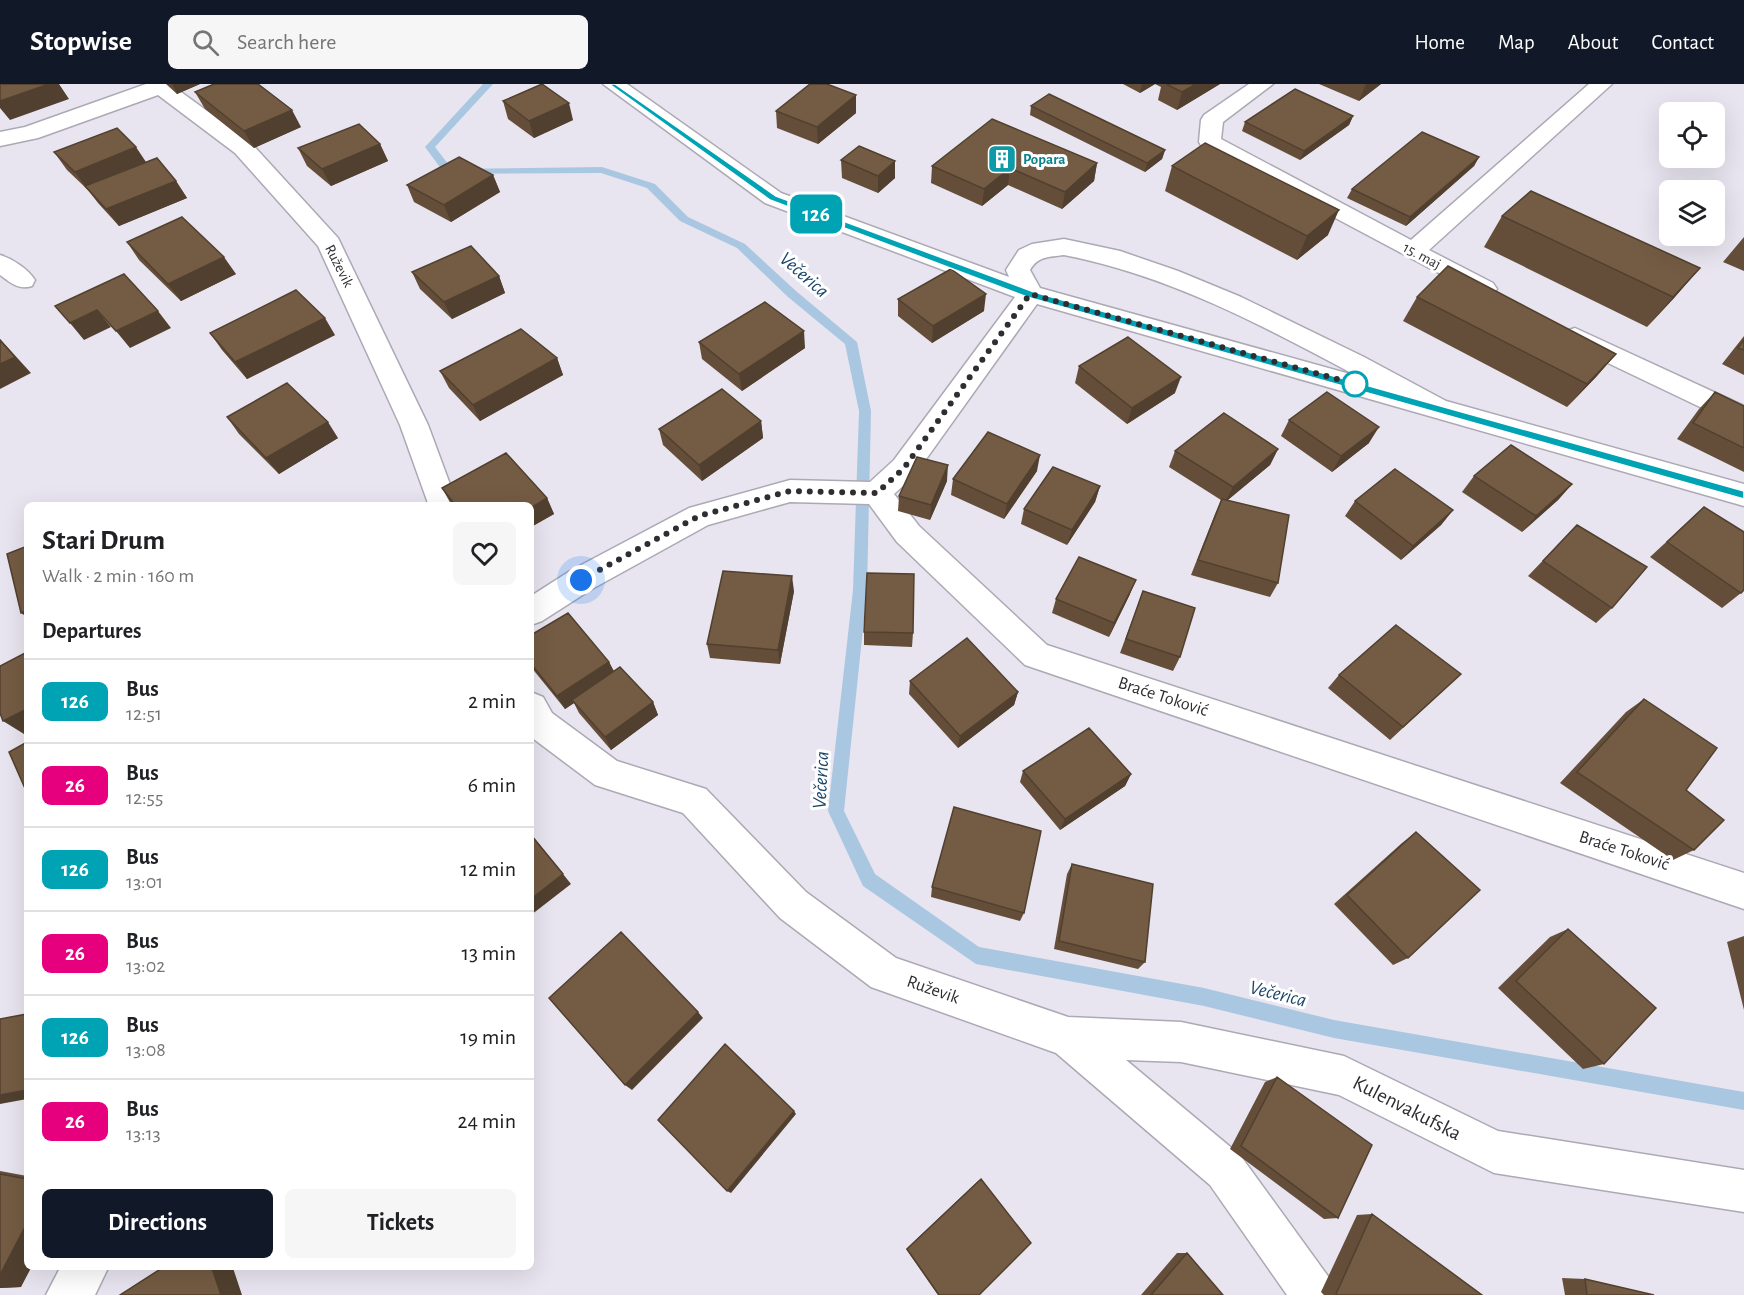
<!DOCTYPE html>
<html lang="en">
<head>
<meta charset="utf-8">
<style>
	body { margin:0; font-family:"Alegreya Sans",sans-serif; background:#f6f6f6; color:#202124; height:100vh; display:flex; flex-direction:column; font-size:22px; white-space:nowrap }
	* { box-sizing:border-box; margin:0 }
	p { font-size:20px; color:#757577 }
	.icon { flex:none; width:33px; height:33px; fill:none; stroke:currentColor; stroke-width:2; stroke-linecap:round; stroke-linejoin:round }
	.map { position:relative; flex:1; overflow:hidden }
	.panel { position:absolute; left:24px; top:418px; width:510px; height:768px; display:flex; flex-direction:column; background:#fff; border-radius:9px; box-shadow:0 6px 24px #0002 }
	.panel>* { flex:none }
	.badge { padding:0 12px; border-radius:9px; font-size:21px; line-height:39px }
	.buttons { position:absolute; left:1659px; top:18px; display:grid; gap:12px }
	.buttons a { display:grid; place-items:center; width:66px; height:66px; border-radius:9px; background:#fff; box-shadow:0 6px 24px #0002; font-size:30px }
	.you { position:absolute; width:30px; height:30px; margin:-15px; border:4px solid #fff; border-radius:50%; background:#1a73e8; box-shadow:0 0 0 9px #1a73e833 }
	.map>.badge { position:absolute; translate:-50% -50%; box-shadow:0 0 0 3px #fff }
	h2 { padding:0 18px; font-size:22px; line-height:54px }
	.round { display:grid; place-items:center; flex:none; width:63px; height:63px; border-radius:9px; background:#f6f6f6 }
	.head { display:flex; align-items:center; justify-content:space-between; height:102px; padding:0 18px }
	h1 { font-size:28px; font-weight:600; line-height:45px }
	.button { display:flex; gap:12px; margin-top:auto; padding:12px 18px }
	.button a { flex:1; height:69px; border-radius:9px; background:#111827; color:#fff; font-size:24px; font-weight:600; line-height:69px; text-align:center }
	.button a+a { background:#f6f6f6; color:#202124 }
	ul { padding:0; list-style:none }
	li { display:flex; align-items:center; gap:18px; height:84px; padding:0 18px; border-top:2px solid #e0e0e0 }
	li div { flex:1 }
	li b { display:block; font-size:22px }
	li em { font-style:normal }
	li .badge { min-width:66px; font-weight:700; text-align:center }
	header { display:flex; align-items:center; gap:36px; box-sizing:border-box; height:84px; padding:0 30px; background:#111827; color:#fff }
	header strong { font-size:28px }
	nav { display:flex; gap:33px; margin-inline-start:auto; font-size:21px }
	.search { width:420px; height:54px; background:#f6f6f6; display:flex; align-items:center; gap:15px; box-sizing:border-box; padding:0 21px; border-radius:9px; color:#757577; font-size:22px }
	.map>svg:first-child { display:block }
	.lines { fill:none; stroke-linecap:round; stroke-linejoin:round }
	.stream { fill:#aac7e1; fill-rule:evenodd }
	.minor-casing { stroke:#aca9b4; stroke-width:3 }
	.minor { fill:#fff; fill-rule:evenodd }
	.wall { fill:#644e3a }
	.shaded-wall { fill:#51402f }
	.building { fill:#745b43; stroke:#51402f; stroke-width:1.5 }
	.line { fill:#00a3b4; stroke:#fff; stroke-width:1.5 }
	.walk { stroke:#2e2d31; stroke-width:6; stroke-dasharray:0 10.8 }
	.stop-dot { fill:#fff; stroke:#00a3b4; stroke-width:3 }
	.labels { text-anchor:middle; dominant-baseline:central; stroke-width:6; stroke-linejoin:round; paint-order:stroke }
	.far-culture-label { font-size:15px; font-weight:bold; fill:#0d838f; stroke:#fff; text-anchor:start }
	.far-street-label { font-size:15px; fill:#2e2d31; stroke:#fff }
	.street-label { font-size:18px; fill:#2e2d31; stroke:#fff }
	.water-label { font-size:20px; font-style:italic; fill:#1a456a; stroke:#fff }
	.near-street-label { font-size:21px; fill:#2e2d31; stroke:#fff }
</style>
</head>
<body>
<header>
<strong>Stopwise</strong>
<div class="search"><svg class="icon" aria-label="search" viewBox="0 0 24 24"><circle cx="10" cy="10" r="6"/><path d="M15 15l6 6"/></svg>Search here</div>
<nav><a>Home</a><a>Map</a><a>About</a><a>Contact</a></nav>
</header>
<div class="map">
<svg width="1744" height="1211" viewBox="0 0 1744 1211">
	<rect width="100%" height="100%" fill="#e8e5f0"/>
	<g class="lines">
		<!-- stream -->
		<path class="stream" d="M483,0H493L435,63L452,85L602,83L655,100L688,133L745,160L796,207L857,258L871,327L867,506L844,727L875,790L979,863L1204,904L1334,936L1744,1008V1026L1334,954L1204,922L976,880L863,802L828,727L853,506L859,327L845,260L788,213L737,164L680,137L647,104L601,89L445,90L425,63Z"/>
		<!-- minor casing -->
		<g class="minor-casing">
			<path id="minor" d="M146,0H170L251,59L338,154L428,341L458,422H429L400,341L318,162L235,69L158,11L38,54L0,62V48L25,43Z
				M603,0H627L781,109L1009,193L1006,186L1019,166L1032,160L1064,155L1120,167L1178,187L1241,213L1364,273L1446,317L1744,400V422L1037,220L914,392L894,410L919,442L1047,561L1744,789V825L1025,581L897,458L869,420L790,418L708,441L592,505L542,537L531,541V512L570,487L689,424L790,396L870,398L894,376L1015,213L765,119ZM1064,171C1168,191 1264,242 1357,292L1040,204L1030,186C1038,172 1049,173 1064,171Z
				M1249,0H1273L1223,38L1221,55L1411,156L1589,0H1612L1429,166L1493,199L1497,205L1493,211L1484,213L1202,63L1199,58L1201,36L1204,31Z
				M0,171C13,175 28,185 35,196L32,202C18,206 11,199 0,191Z
				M1575,244L1744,322V344L1566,259L1562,253L1566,247Z
				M531,608L543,613L552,629L617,677L706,705L806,808L896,874L1068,933L1181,938L1344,972L1498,1047L1744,1086V1128L1494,1089L1339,1011L1181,978L1126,976L1240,1071L1330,1195L1337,1211H1287L1210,1101L1056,969L871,903L780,834L683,729L595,701L531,653Z
				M60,1184H108L95,1211H46Z"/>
		</g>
		<!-- minor -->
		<use href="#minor" class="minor"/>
	</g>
	<!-- wall -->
	<path class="wall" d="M166,0H200L177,10Z
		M1123,0H1220L1177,26L1158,16L1161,3L1155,0L1140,9Z
		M1319,0H1381L1359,17Z
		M195,8L301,43L254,64L205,25Z
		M856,11V29L818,60L777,44L776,27Z
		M503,17L573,36L534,54L508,35Z
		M1031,22L1165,66L1162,75L1145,88L1030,31Z
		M1353,32L1349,41L1300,76L1242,47L1245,38Z
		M380,60L388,77L331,102L307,82L298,64Z
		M54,68L146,78L176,97L187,114L119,142L98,119L88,106L67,86Z
		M1479,73L1474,82L1406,142L1347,114L1352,105Z
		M841,76L895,77V94L878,109L842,94Z
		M1097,79L1094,97L1062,125L1008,101L982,122L931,99L932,82Z
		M1172,82L1328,151L1297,176L1165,107Z
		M493,91L500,108L451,138L414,118L407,101Z
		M1502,132L1700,184L1674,214L1647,243L1484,163Z
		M1744,153V187L1723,178Z
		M127,158L236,190L181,217L139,176Z
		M412,188L499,192L505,209L452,235L420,205Z
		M1417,213L1616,270L1596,293L1567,323L1403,237Z
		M898,215L984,227L932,259L898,232Z
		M210,249L335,251L247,295L222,266Z
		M1744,252V291L1722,280Z
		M699,258L805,264L742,307L702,275Z
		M557,274L563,291L480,337L449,304L440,287Z
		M1079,282L1175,309L1127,340L1075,299Z
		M1715,308L1744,322V388L1677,355L1699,325Z
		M227,333L338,354L279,390L239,350Z
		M1289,336L1369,359L1332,388L1281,352Z
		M761,337L763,354L702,397L663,361L659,345Z
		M1278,365L1270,381L1228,416L1278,499L1270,513L1191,491L1215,430L1221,416L1169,383L1175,367Z
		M506,369L547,414L554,430L531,443V422H452L442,404Z
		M1037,387L1004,435L951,411L953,395Z
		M1474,392L1572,400L1558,416L1522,448L1462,408Z
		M947,397L930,436L898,427L899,412Z
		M1100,402L1095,418L1067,461L1021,440L1024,425Z
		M1355,417L1453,426L1441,441L1401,476L1345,432Z
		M1704,423L1741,509L1722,524L1650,473Z
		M1577,441L1612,524L1596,539L1528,492Z
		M794,507L780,580L710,574L707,560Z
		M1143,507L1180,573L1173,587L1120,569Z
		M1130,510L1109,553L1052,529L1056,515Z
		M864,548L913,549L912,563L864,561Z
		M531,551L609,578L614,587L653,618L658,631L611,666L579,629L574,619L565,625L531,583Z
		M1461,590L1390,656L1328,604L1339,591Z
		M910,597L1018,608L1014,621L958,664L909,610Z
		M1644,615L1686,706L1694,766L1673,776L1560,699L1626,628Z
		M1023,687L1131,690L1125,702L1060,746L1020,698Z
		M1416,748L1408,874L1393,881L1334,820L1402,759Z
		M1072,780L1145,878L1138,885L1054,865L1067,790Z
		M932,803L1024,829L1020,837L931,813Z
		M1568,845L1604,980L1583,985L1498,904L1550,853Z
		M1744,852V926L1727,858Z
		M1277,993L1338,1134L1324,1135L1230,1065L1265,998Z
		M0,1087L27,1092V1184L21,1203L0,1204Z
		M981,1095L979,1211H938L906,1165L978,1097Z
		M1372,1130L1482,1211H1324L1321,1208L1357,1131Z
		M1177,1169H1187L1223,1211H1141Z
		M1562,1194L1585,1195L1654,1211H1565Z"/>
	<!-- shaded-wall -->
	<path class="shaded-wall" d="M49,0H59L69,15L10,36L0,24V17Z
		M172,0H200L177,10Z
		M1142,0H1155L1140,9Z
		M1196,0H1220L1177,26L1182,8Z
		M1366,0H1381L1359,17Z
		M856,11V29L818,60L817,43Z
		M569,19L573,36L534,54L529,37Z
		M292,26L301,43L254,64L244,47Z
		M1353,32L1349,41L1300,76L1304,67Z
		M380,60L388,77L331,102L322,85Z
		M136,63L148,81L88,106L75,88Z
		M1165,66L1162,75L1145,88L1147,79Z
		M1479,73L1474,82L1406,142L1410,133Z
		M895,77V94L878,109V92Z
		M1097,79L1094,97L1062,125L1065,108Z
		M1010,84L1008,101L982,122L984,105Z
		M493,91L500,108L451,138L444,121Z
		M176,97L187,114L119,142L106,125Z
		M1339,126L1328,151L1297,176L1307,152Z
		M224,173L236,190L181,217L168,200Z
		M1700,184L1674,214L1647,243L1673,213Z
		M499,192L505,209L452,235L444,218Z
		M986,210L984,227L932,259L933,242Z
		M97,226L111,243L84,256L70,239Z
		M158,227L171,244L130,264L116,247Z
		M325,234L335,251L247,295L235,278Z
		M804,247L805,264L742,307L739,290Z
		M0,255L31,289L0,305Z
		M1616,270L1596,293L1567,323L1587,300Z
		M557,274L563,291L480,337L473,321Z
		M1181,293L1175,309L1127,340L1132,324Z
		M761,337L763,354L702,397L699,381Z
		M328,338L338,354L279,390L266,374Z
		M1379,343L1369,359L1332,388L1341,372Z
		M1278,365L1270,381L1225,418L1233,403Z
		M1040,371L1037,387L1004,435L1007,420Z
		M948,381L947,397L930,436L931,421Z
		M1572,400L1558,416L1522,448L1536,432Z
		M1100,402L1095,418L1067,461L1072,446Z
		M547,414L554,430L531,443V424Z
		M1453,426L1441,441L1401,476L1413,462Z
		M792,492L794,507L780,580L778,566Z
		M1136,496L1130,510L1109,553L1114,539Z
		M27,526V533L21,529Z
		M609,578L615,591L572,616L574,619L565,625L557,612Z
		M1018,608L1014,621L958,664L960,652Z
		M653,618L658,631L611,666L605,653Z
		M27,625V648L24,650L3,637Z
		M1131,690L1125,702L1060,746L1065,735Z
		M531,750L571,800L531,831Z
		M698,928L703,934L632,1006L625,1001Z
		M27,1006V1015L0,1020V1011Z
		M794,1027L796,1030L731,1109L727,1107Z
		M27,1139V1184H31L21,1203L0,1204V1191Z
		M212,1184H233L242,1211H221Z"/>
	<!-- building -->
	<path class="building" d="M0,0H49L0,17Z
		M214,0H258L292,26L244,47L195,8Z
		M542,0L569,19L529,37L503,17Z
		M810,0H827L856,11L817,43L776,27Z
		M1166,0H1196L1182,8Z
		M1295,5L1353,32L1304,67L1245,38Z
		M1049,10L1165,66L1147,79L1031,22Z
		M992,35L1097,79L1065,108L1010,84L984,105L932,82Z
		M359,40L380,60L322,85L298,64Z
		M117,44L136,63L75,88L54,68Z
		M1422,48L1479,73L1410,133L1352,105Z
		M1205,59L1339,126L1307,152L1172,82Z
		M859,62L895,77L878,92L841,76Z
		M459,73L493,91L444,121L407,101Z
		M157,74L176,97L106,125L85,102Z
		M1531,107L1700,184L1673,213L1502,132Z
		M182,133L224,173L168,200L127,158Z
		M471,162L499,192L444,218L412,188Z
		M1448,182L1616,270L1587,300L1417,213Z
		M951,185L986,210L933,242L898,215Z
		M124,190L158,227L116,247L97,226L70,239L55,222Z
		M296,206L325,234L235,278L210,249Z
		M765,218L804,247L739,290L699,258Z
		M521,245L557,274L473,321L440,287Z
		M1128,253L1181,293L1132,324L1079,282Z
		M0,256L15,273L0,280Z
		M1744,256V266L1738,264Z
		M287,299L328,338L266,374L227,333Z
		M722,305L761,337L699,381L659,345Z
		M1327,308L1379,343L1341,372L1289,336Z
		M1715,308L1744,322V364L1693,339Z
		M1224,329L1278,365L1233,403L1175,367Z
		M988,348L1040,371L1007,420L953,395Z
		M1511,361L1572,400L1536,432L1474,392Z
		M506,369L547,414L531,424V422H456L442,404Z
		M917,373L948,381L931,421L899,412Z
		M1053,383L1100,402L1072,446L1024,425Z
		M1395,385L1453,426L1413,462L1355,417Z
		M1222,415L1289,431L1278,499L1198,476Z
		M1704,423L1744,448V506L1741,509L1667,458Z
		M1577,441L1647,483L1612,524L1543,477Z
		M27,462V526L21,529L7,470Z
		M1079,473L1136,496L1114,539L1056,515Z
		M723,487L792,492L778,566L707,560Z
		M867,489L914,490L913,549L864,548Z
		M1143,507L1195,524L1180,573L1126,555Z
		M568,529L609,578L557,612L531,580V551Z
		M1396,541L1461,590L1403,643L1339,591Z
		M967,554L1018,608L960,652L910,597Z
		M27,568V625L3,637L0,629V582Z
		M620,583L653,618L605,653L572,616Z
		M1644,615L1717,664L1686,706L1724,736L1694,766L1577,688Z
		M1089,644L1131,690L1065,735L1023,687Z
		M27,658V709L9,668Z
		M954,723L1041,747L1024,829L932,803Z
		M1416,748L1480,806L1408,874L1347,811Z
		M531,751L563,790L531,815Z
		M1072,780L1153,800L1145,878L1059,857Z
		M1568,845L1656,924L1604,980L1516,897Z
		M621,848L698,928L625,1001L549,914Z
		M27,930V1006L0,1011V935Z
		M725,960L794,1027L727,1107L658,1036Z
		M1277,993L1372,1061L1338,1134L1241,1062Z
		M0,1090L27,1095V1139L0,1191Z
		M981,1095L1031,1159L979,1211H939L907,1165Z
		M1372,1130L1482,1211H1337L1336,1210Z
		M1187,1169L1223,1211H1151Z
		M162,1184H212L221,1211H120Z
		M1585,1195L1654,1211H1587Z"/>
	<!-- line -->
	<path class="line" d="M609,0H615L776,112L1034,208L1744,407V415L1027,213L770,116Z"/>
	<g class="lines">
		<!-- walk -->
		<path class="walk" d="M581,496L699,432L790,407L877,409L904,384L1030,210L1355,300"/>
	</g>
	<!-- icons -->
	<defs>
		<g id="building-square" transform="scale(1.5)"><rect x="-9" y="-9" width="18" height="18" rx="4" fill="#0f9aa8" stroke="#fff"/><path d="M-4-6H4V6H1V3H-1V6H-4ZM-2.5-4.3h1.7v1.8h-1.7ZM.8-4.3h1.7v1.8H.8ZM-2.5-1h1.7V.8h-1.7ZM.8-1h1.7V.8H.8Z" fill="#fff"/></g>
	</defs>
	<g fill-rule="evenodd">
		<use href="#building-square" x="1002" y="75"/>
	</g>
	<!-- markers -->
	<circle class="stop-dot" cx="1355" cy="300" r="12"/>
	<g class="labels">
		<!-- far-culture labels -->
		<g class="far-culture-label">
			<text x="1023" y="75">Popara</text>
		</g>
		<!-- far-street labels -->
		<g class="far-street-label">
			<text transform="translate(1422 172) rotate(28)">15. maj</text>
			<text transform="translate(339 182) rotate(63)">Ruževik</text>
		</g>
		<!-- street labels -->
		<g class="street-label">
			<text transform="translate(1163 613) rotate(18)">Braće Toković</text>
			<text transform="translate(1624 767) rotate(18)">Braće Toković</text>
			<text transform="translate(933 906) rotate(19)">Ruževik</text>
		</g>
		<!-- water labels -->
		<g class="water-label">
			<text transform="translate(804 191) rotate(41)">Večerica</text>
			<text transform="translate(821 696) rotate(-87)">Večerica</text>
			<text transform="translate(1278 910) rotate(14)">Večerica</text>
		</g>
		<!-- near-street labels -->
		<g class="near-street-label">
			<text transform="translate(1407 1024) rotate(27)">Kulenvakufska</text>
		</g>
	</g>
</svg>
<div class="buttons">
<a><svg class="icon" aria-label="locate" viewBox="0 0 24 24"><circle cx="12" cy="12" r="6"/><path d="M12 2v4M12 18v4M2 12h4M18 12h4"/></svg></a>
<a><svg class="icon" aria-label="layers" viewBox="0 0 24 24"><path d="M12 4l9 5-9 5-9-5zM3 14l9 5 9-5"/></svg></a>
</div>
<div class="you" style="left:581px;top:496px"></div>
<b class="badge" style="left:816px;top:130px;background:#00a3b4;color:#fff">126</b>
<section class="panel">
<div class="head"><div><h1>Stari Drum</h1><p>Walk · 2 min · 160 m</p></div><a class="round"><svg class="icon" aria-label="heart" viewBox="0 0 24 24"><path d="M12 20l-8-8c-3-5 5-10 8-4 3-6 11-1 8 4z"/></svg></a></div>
<h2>Departures</h2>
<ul>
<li><span class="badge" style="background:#00a3b4;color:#fff">126</span><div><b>Bus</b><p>12:51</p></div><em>2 min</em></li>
<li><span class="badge" style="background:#e6007e;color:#fff">26</span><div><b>Bus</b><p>12:55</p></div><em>6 min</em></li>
<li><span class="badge" style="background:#00a3b4;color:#fff">126</span><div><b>Bus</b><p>13:01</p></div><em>12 min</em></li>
<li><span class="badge" style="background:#e6007e;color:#fff">26</span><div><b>Bus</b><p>13:02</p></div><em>13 min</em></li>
<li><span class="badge" style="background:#00a3b4;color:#fff">126</span><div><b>Bus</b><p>13:08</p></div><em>19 min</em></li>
<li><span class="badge" style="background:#e6007e;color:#fff">26</span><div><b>Bus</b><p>13:13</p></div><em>24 min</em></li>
</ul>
<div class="button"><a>Directions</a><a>Tickets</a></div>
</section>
</div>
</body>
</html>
